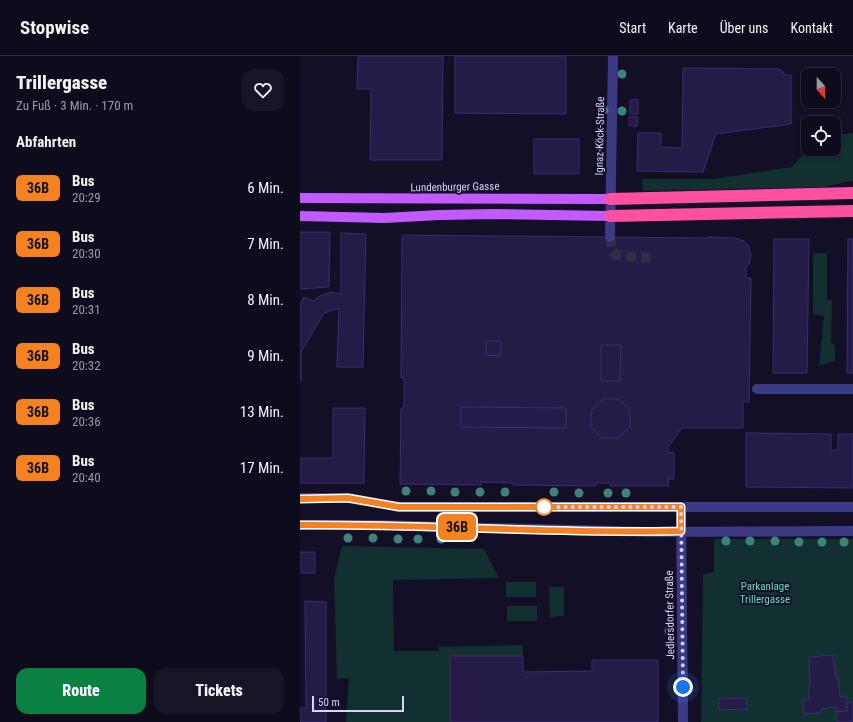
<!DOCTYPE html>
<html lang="de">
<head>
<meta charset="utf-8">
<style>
	body { margin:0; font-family:"Roboto Condensed",sans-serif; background:#171425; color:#f1f3f6; height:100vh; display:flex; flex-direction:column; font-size:15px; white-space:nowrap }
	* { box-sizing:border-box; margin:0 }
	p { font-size:13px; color:#9b9ba3 }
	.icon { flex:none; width:22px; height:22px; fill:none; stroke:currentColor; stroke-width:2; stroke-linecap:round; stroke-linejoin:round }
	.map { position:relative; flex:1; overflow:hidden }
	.drawer { display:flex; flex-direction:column; background:#0e0b1c; width:300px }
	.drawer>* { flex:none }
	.badge { padding:0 8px; border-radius:6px; font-size:14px; line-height:26px }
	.needle { width:26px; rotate:159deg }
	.fabs { position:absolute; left:501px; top:12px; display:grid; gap:8px }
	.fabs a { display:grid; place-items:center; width:40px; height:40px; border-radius:8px; background:#0e0b1c; box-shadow:0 2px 6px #0003,0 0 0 1px #2e2b3b; font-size:20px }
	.scale { position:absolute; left:12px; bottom:10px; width:92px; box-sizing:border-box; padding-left:4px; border:2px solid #d9d4ff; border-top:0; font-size:11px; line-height:14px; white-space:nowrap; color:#d9d4ff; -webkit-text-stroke:3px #130f26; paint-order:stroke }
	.you { position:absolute; width:20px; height:20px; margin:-10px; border:3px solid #fff; border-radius:50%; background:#1a73e8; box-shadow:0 0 0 6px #1a73e833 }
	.map>.badge { position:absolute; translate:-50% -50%; box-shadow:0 0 0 2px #fff }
	h2 { padding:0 16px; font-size:15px; line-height:36px }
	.round { display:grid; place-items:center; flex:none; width:42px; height:42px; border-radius:12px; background:#171425 }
	.head { display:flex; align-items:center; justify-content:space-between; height:68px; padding:0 16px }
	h1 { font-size:19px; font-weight:800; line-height:30px }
	.primary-button { display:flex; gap:8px; margin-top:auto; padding:8px 16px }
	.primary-button a { flex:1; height:46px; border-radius:12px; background:#0b8043; color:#fff; font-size:16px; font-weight:800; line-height:46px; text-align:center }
	.primary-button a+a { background:#171425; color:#f1f3f6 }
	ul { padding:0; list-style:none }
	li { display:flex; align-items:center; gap:12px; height:56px; padding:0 16px }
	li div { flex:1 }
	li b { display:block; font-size:15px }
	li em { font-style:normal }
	li .badge { min-width:44px; font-weight:700; text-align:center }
	header { display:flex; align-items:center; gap:24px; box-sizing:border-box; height:56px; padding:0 20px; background:#0e0b1c; border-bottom:1px solid #2e2b3b }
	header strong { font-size:19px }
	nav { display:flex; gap:22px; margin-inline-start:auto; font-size:14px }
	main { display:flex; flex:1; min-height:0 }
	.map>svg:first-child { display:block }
	.green { fill:#12302f }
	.building { fill:#241b47; stroke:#3b2d73 }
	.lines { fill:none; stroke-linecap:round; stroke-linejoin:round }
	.minor-tunnel { stroke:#312d47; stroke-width:10; stroke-dasharray:10 5; stroke-linecap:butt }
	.minor { stroke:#3d3a85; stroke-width:10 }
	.major { stroke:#c25bff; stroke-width:10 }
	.highway { stroke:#ff4fa3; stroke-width:12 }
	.tree { fill:#3d827b }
	.line-casing { stroke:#fff; stroke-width:9 }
	.line { stroke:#f58220; stroke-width:6 }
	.walk { stroke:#d9d4ff; stroke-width:4; stroke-dasharray:0 7.2 }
	.stop-dot { fill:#fff; stroke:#f58220; stroke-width:2 }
	.labels { text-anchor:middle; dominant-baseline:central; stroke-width:4; stroke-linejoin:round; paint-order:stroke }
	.street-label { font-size:11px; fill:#d9d4ff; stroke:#130f26 }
	.park-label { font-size:11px; fill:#5fe0c0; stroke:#130f26 }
</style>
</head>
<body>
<header>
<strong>Stopwise</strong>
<nav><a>Start</a><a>Karte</a><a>Über uns</a><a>Kontakt</a></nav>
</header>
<main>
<section class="drawer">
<div class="head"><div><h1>Trillergasse</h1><p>Zu Fuß · 3 Min. · 170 m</p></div><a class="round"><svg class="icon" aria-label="heart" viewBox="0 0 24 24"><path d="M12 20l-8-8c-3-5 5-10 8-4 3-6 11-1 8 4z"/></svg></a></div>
<h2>Abfahrten</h2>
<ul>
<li><span class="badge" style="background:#f58220;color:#111">36B</span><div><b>Bus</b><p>20:29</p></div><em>6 Min.</em></li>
<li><span class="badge" style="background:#f58220;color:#111">36B</span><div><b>Bus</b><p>20:30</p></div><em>7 Min.</em></li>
<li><span class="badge" style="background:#f58220;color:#111">36B</span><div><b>Bus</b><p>20:31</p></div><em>8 Min.</em></li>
<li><span class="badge" style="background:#f58220;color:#111">36B</span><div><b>Bus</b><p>20:32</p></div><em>9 Min.</em></li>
<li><span class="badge" style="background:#f58220;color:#111">36B</span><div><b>Bus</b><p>20:36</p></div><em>13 Min.</em></li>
<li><span class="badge" style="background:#f58220;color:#111">36B</span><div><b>Bus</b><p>20:40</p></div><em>17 Min.</em></li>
</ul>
<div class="primary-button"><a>Route</a><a>Tickets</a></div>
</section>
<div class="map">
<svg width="553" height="666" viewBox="0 0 553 666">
	<rect width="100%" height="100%" fill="#130f26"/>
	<!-- green -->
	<path class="green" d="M553,77V125L546,126L525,131L343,135L342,123H414L492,111L508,93H534V79Z
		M513,197H527V244H532L531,287L535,289V305L519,310L524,260L513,258Z
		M414,483H553V646L546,647V640L540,641L538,622H536L532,599L509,601L510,630H508L509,644H503L504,658L521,657V653L536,651L537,666H401L403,518L414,516Z
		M42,490L184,493L199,522L93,524L94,595H139V591L223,589V600L150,601V666H46L49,622L37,623L34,523Z
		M206,526H236V541H206Z
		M249,531H264V560L250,561Z
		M207,550H237V565H207Z"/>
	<!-- building -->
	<path class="building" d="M58,0H143L142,104H70L71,33H57Z
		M155,0H266V58L155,57Z
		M383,12L480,13L486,19H491V68L416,78L403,116L337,115L338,77H361V91L382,92Z
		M338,43V58H330V44Z
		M329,61H338L337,70H329Z
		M234,83H279V118H234Z
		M0,176H30L29,231L0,233Z
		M41,177L66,178L63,311H37L39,252L24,257L1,296V325H0V249L4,241L14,245L18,241L30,236L41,238Z
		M102,179L408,182V181L435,182L444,185L448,189L451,199L449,208L446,211V222H451L449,346H443V372H382L368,391V397L374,396V423H368L369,430H310V427H296V430L213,429V427L181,426V429L100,428L101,352H104V321L101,322Z
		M474,183H509L507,317H473Z
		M548,183H553V317H547Z
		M186,285H201V300L186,299Z
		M301,289H321L320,325H301Z
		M303,343H319L330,355V371L318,382H302L291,371V354Z
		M161,351L266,352V372L161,371Z
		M33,352H65L64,427H0V402H33Z
		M446,377L531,378V394H538V378H553V432L446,431Z
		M0,496H15V517H0Z
		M5,545L26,546V666H0V652H6Z
		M533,599L536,622H538L540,641L546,640L547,655L536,656V651L521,653V657L504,658L503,644H509L508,630H510L509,601Z
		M150,600H223V616L292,615V604H358V666H150Z
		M446,642L447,653L419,654L418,643Z
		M553,646V666H537L536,656L547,655L546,647Z"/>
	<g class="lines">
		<!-- minor-tunnel -->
		<path class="minor-tunnel" d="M310,181L312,195L316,199L350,202"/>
		<!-- minor -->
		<path class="minor" d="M310,181L313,0
			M457,333H553
			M0,442H48L99,451H553
			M381,451L383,666
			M0,469H75L351,476L553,475"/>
		<!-- major -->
		<path class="major" d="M0,142L310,143
			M0,160L85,162L139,159L193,158L310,160"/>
		<!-- highway -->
		<path class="highway" d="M310,143L553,137
			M310,160L553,155"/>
	</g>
	<!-- trees -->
	<g class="tree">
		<circle cx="322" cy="18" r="4.5"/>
		<circle cx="304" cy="54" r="4.5"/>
		<circle cx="322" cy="55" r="4.5"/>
		<circle cx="106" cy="435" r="4.5"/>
		<circle cx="131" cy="435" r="4.5"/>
		<circle cx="155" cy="436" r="4.5"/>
		<circle cx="180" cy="436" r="4.5"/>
		<circle cx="205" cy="436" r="4.5"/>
		<circle cx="254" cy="436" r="4.5"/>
		<circle cx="279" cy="437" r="4.5"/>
		<circle cx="308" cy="437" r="4.5"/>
		<circle cx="326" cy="437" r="4.5"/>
		<circle cx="48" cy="482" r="4.5"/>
		<circle cx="73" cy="482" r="4.5"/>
		<circle cx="98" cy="483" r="4.5"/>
		<circle cx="118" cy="483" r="4.5"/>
		<circle cx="141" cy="483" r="4.5"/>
		<circle cx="426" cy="485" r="4.5"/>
		<circle cx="450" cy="485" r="4.5"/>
		<circle cx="475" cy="485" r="4.5"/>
		<circle cx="499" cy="486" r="4.5"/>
		<circle cx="522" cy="486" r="4.5"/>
		<circle cx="544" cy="486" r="4.5"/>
		<circle cx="369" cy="575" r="4.5"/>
	</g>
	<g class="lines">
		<!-- line casing -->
		<g class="line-casing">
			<path id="line" d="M0,443L48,442L99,451H381V475C254,478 127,468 0,469"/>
		</g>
		<!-- line -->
		<use href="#line" class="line"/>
		<!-- walk -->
		<path class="walk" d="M244,451H381L383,631"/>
	</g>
	<!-- markers -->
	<circle class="stop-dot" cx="244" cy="451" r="8"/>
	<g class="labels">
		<!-- street labels -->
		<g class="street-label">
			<text transform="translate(300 80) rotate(-89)">Ignaz-Köck-Straße</text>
			<text transform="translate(155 131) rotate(-1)">Lundenburger Gasse</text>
			<text transform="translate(370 559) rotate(-91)">Jedlersdorfer Straße</text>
		</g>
		<!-- park labels -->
		<g class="park-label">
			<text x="465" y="530">Parkanlage<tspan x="465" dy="13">Trillergasse</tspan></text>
		</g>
	</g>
</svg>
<div class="fabs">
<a><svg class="needle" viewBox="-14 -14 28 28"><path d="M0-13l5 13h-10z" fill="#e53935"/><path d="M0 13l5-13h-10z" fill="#9b9ba3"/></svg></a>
<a><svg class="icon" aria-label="locate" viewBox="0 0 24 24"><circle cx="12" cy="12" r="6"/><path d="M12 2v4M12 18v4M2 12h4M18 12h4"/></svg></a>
</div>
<div class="scale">50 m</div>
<div class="you" style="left:383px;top:631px"></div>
<b class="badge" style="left:157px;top:471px;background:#f58220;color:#111">36B</b>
</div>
</main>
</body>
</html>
